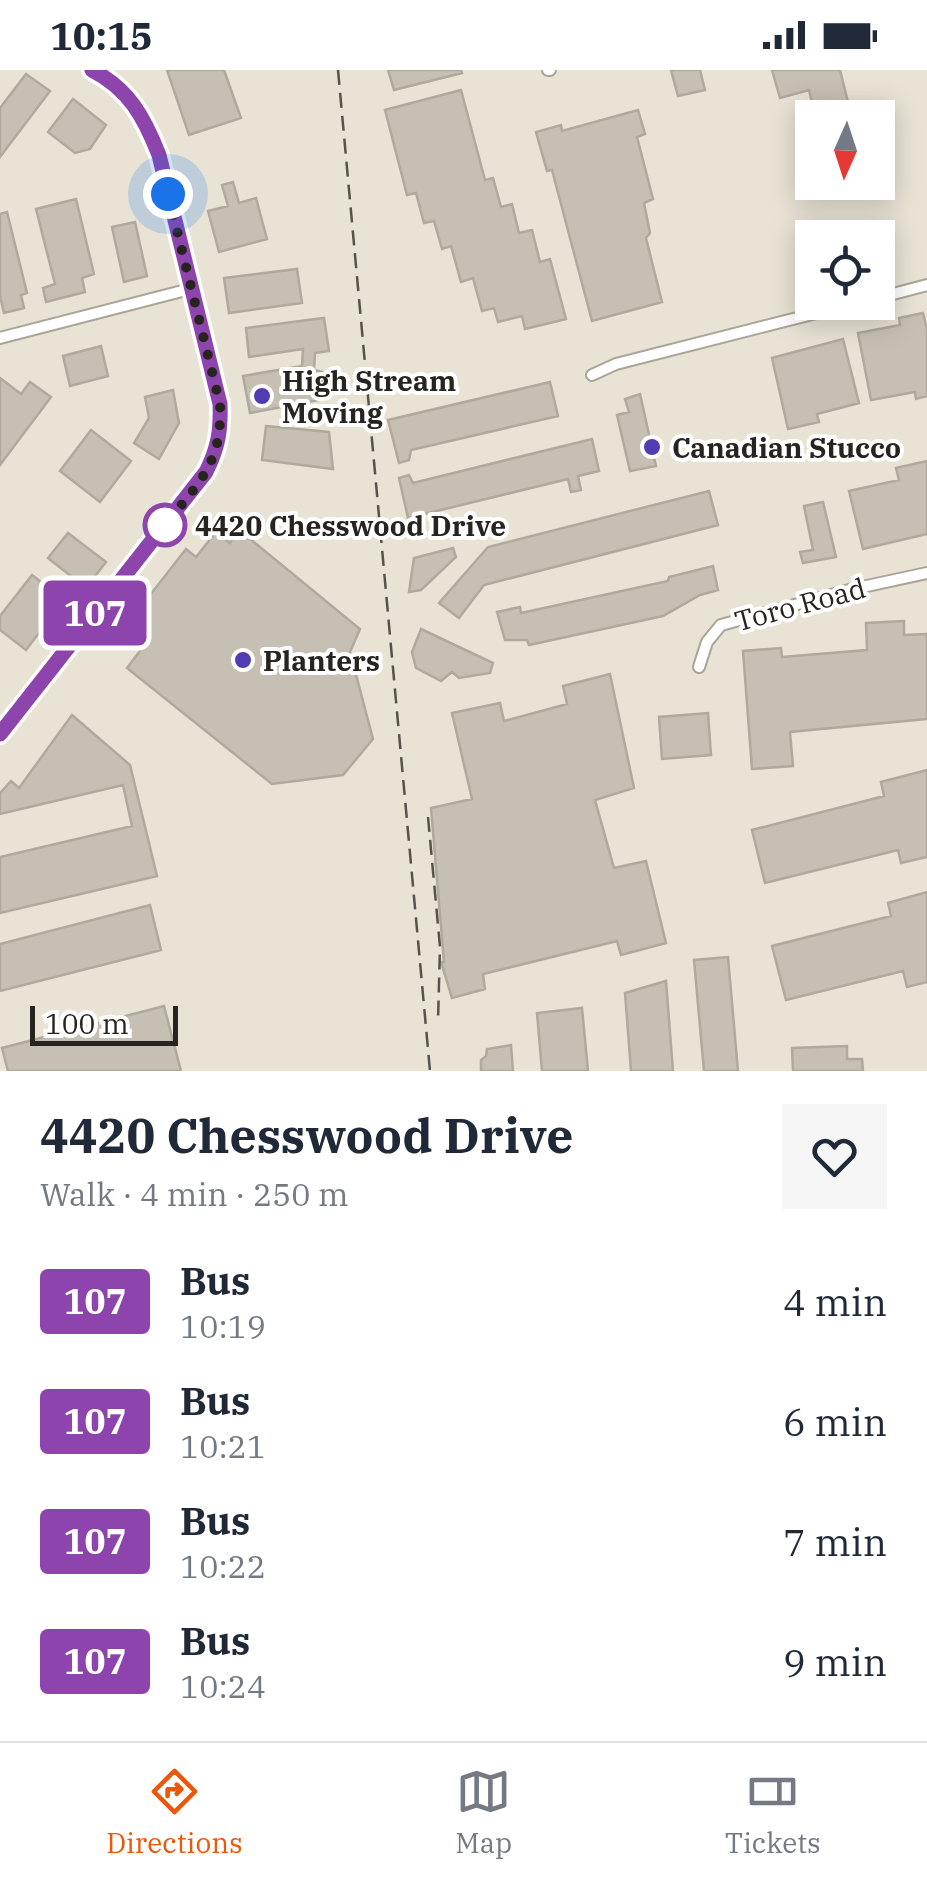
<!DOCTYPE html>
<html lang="en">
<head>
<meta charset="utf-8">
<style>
	body { margin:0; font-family:"IBM Plex Serif",serif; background:#f6f6f7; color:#1f2937; height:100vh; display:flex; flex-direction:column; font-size:38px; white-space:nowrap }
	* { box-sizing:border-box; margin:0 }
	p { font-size:32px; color:#747a83 }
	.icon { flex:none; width:55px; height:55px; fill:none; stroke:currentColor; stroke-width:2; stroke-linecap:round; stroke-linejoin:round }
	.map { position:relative; height:1001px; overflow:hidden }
	.drawer { display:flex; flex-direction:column; background:#fff; flex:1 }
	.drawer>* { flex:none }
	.badge { padding:0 20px; border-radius:8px; font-size:35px; line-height:65px }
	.needle { width:65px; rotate:183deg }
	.tools { position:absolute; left:795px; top:30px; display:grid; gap:20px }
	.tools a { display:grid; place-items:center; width:100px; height:100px; border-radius:0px; background:#fff; box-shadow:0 5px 25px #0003; font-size:50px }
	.scale { position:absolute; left:30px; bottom:25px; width:148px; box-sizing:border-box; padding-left:10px; border:5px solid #272420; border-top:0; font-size:28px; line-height:35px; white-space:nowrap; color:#272420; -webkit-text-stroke:8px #fff; paint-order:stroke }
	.you { position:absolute; width:50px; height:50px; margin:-25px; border:8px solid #fff; border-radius:50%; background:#1a73e8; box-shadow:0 0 0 15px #1a73e833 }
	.map>.badge { position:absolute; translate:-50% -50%; box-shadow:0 0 0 5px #fff }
	.round { display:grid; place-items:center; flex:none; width:105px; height:105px; border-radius:0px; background:#f6f6f7 }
	.head { display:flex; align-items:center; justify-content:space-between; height:170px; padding:0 40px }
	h1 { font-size:48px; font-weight:800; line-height:75px }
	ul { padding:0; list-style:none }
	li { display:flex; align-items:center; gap:30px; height:120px; padding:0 40px }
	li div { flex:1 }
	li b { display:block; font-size:38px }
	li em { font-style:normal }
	li .badge { min-width:110px; font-weight:700; text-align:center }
	.status { display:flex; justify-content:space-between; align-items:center; height:70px; padding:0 50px; background:#fff; direction:ltr }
	.status svg { height:28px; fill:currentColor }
	.tabs { display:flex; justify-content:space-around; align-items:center; height:140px; border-top:2px solid #e0e1e3; background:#fff; font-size:28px; color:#747a83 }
	.tabs a { display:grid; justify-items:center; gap:5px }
	.tabs .active { color:#ea580c }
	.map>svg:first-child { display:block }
	.building { fill:#c6c0b4; stroke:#afa99e; stroke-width:2.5 }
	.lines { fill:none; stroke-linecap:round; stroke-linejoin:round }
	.minor-casing { stroke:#aba599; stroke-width:14 }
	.minor { stroke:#fff; stroke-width:10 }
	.rail { stroke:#56534c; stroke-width:2.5; stroke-dasharray:15 8; stroke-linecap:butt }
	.line-casing { stroke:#fff; stroke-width:22 }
	.line { stroke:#8e44ad; stroke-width:15 }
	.walk { stroke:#272420; stroke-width:10; stroke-dasharray:0 18 }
	.poi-dot { fill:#523bb3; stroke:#fff; stroke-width:4 }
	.stop-dot { fill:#fff; stroke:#8e44ad; stroke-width:5 }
	.labels { text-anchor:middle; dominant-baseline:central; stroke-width:8; stroke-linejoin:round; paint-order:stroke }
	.poi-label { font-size:28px; font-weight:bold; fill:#272420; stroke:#fff; text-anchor:start }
	.stop-label { font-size:28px; font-weight:bold; fill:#272420; stroke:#fff; text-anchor:start }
	.street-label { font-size:28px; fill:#272420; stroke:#fff }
</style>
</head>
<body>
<div class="status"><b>10:15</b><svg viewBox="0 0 49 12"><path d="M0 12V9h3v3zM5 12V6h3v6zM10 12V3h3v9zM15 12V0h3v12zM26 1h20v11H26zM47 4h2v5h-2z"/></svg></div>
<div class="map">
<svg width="927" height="1001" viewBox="0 0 927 1001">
	<rect width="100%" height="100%" fill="#e9e3d6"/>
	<!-- building -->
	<path class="building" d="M167,0H224L241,48L189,65Z
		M388,0H461L462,3L394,20Z
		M671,0H700L705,20L678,26Z
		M772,0H840L848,32L814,41L809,20L780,28Z
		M26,4L50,21L0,87V38Z
		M461,20L485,110L493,108L501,137L512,134L519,163L532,160L540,192L550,189L566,249L525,259L522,246L498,252L494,238L482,241L473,208L461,212L451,176L442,179L434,151L424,153L416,123L407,125L385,40Z
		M73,29L106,55L90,79L75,83L48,62Z
		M638,40L645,64L637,67L653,129L644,133L650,163L646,168L662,232L592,251L552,100L547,101L536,62L561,55L562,61Z
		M233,112L239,133L256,128L267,169L219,182L208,141L228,136L222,115Z
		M76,129L94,204L82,208L85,222L46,232L43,218L55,214L36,139Z
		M7,142L27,223L21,225L24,238L4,243L0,226V144Z
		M135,152L147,206L124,212L112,157Z
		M297,199L302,233L229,243L224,208Z
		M923,243L927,259V326L916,329L915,322L871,330L858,263L900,255L899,248Z
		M324,248L329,281L315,283L314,300L323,302L324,329L250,343L243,306L302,296L303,279L249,287L246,258Z
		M843,269L859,333L817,344L819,352L788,359L772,288Z
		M101,276L108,306L70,316L63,286Z
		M0,308L21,324L30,312L51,327L0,395Z
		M550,312L558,346L411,380L409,390L399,393L388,350Z
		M173,320L179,353L159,389L134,373L149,348L145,327Z
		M640,324L656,396L630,401L617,345L629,342L625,329Z
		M266,356L329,362L333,399L262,390Z
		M91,360L131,391L100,432L60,401Z
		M592,369L599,401L578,406L581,420L571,422L568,409L408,448L399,408L409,405L413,413Z
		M927,391V464L863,479L849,421L899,410L896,398Z
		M709,421L718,455L484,515L459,548L439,533L488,477Z
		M823,432L836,487L803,493L800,482L813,480L804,436Z
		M238,459L360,559L350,582L373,669L343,705L272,714L127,598L146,573L126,556L186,479L196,487L216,462L230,473Z
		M68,463L106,492L86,518L48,488Z
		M453,478L456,487L421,520L409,522L414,488Z
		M713,496L718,520L700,525L663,546L529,575L527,570H505L497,542L520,537L521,543L668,511L669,507Z
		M32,505L64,530L26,580L0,560V546Z
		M904,551V565L927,564V649L790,662L793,696L752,699L743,581L781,578L782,587L867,580L866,553Z
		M421,559L493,593L490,603L459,608L452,602L441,611L416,598L412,582Z
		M610,604L634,718L595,730L614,798L646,791L666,873L621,885L617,871L483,904L485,919L452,928L441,892H444L431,738L472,729L452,643L500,633L504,651L567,634L563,616Z
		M708,643L711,685L662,689L659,647Z
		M72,645L130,695L157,806L0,843V787L132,756L123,715L0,744V723L11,711L19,718Z
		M927,700V787L901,793L898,780L765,813L752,760L884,726L881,712Z
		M927,822V912L907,917L903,901L786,930L772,876L891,846L888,833Z
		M150,835L161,880L0,921V874Z
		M728,887L738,1001H704L694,890Z
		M666,911L673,1001H631L625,923Z
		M164,936L181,1001H8L2,978Z
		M582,938L588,1001H542L537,943Z
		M511,975L513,1001H481V990L486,986L487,979Z
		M847,976V989H862L863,1001H793L792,978Z"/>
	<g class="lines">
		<!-- minor casing -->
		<g class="minor-casing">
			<path id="minor" d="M548,0H550
				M878,228L927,215
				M0,268L190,219
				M592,305L616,294L860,232
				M699,597L707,572L721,555L853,519L927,503
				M0,664L206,402C218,379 221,361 220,334L159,85C145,47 129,19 92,0"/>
		</g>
		<!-- minor -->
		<use href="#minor" class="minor"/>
		<!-- rail -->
		<path class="rail" d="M338,0L430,1001
			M428,747L440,877L438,951"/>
	</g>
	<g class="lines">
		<!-- line casing -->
		<g class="line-casing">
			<path id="line" d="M0,664L206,402C218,378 221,361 220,334L159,85C144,47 129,19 92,0"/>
		</g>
		<!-- line -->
		<use href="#line" class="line"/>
		<!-- walk -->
		<path class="walk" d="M165,455L162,459C197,414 223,395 220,334L168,124"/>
	</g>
	<!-- markers -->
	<g class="poi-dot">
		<circle cx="262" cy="326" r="10"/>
		<circle cx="652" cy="377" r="10"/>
		<circle cx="243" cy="590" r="10"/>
	</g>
	<circle class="stop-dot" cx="165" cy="455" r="20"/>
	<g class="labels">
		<!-- poi labels -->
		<g class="poi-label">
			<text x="282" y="310">High Stream<tspan x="282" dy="32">Moving</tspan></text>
			<text x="672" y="377">Canadian Stucco</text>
			<text x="263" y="590">Planters</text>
		</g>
		<!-- stop labels -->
		<g class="stop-label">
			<text x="195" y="455">4420 Chesswood Drive</text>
		</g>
		<!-- street labels -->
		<g class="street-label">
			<text transform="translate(800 534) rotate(-15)">Toro Road</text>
		</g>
	</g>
</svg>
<div class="tools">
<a><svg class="needle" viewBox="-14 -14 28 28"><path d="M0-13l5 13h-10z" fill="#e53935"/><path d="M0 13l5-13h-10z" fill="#747a83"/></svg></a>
<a><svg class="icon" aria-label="locate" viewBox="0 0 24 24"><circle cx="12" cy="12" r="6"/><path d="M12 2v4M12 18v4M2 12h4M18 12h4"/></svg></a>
</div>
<div class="scale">100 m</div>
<div class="you" style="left:168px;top:124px"></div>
<b class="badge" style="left:95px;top:543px;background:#8e44ad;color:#fff">107</b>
</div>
<section class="drawer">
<div class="head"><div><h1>4420 Chesswood Drive</h1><p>Walk · 4 min · 250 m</p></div><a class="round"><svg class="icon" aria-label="heart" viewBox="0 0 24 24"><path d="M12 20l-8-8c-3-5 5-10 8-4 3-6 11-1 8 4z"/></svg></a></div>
<ul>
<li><span class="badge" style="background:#8e44ad;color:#fff">107</span><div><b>Bus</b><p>10:19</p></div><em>4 min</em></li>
<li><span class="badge" style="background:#8e44ad;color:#fff">107</span><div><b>Bus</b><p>10:21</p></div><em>6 min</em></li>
<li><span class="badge" style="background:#8e44ad;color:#fff">107</span><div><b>Bus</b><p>10:22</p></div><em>7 min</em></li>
<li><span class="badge" style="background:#8e44ad;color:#fff">107</span><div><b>Bus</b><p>10:24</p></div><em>9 min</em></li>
</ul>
</section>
<nav class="tabs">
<a class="active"><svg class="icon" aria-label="directions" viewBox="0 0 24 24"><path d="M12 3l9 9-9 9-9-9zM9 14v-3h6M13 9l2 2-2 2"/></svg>Directions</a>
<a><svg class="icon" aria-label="map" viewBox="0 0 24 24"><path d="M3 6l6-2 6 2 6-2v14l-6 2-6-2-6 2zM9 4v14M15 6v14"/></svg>Map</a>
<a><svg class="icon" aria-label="tickets" viewBox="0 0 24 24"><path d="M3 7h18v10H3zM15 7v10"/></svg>Tickets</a>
</nav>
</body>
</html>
